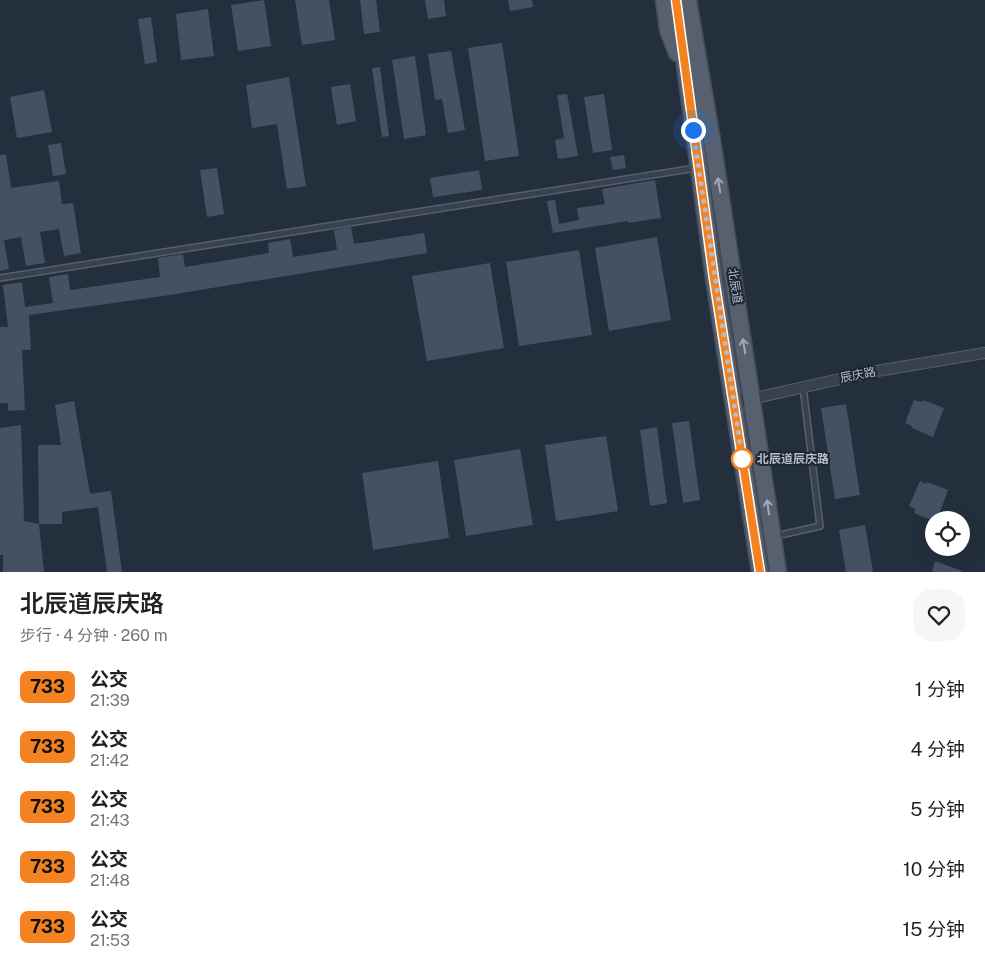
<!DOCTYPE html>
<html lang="zh">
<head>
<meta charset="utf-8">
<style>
	body { margin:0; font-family:"Public Sans","Noto Sans SC",sans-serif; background:#f6f6f6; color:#222; height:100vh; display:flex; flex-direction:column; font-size:19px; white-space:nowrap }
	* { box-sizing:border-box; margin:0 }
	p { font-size:16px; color:#767676 }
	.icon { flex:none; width:28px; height:28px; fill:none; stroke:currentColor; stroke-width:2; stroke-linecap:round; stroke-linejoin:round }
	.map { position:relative; height:572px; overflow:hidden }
	.side { display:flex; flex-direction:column; background:#fff; flex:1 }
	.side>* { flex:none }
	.badge { padding:0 10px; border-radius:8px; font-size:18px; line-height:32px }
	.controls { position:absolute; left:925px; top:511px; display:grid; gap:10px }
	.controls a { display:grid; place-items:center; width:45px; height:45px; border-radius:50%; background:#fff; box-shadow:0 5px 20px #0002; font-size:25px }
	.you { position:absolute; width:25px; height:25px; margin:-12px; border:4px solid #fff; border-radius:50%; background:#1a73e8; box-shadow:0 0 0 8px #1a73e833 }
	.map>.badge { position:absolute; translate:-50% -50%; box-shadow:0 0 0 2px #fff }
	.round { display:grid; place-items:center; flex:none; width:52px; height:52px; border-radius:20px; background:#f6f6f6 }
	.summary { display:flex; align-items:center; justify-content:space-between; height:85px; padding:0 20px }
	h1 { font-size:24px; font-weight:600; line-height:38px }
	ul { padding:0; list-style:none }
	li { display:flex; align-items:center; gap:15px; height:60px; padding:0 20px }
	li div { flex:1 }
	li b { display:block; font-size:19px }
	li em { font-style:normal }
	li .badge { min-width:55px; font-weight:700; text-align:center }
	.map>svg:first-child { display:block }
	.building { fill:#455162 }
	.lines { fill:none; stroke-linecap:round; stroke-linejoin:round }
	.service-casing { stroke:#565f6c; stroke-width:8 }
	.minor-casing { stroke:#565f6c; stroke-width:12 }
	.primary-casing { stroke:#414a57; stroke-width:19 }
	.service { stroke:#38414e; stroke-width:5 }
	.minor { stroke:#38414e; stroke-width:10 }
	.primary { stroke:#56606e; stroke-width:16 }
	.oneway { stroke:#a1aab7 }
	.line-casing { stroke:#fff; stroke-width:11 }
	.line { stroke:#f58220; stroke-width:8 }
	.walk { stroke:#b4bcc9; stroke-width:5; stroke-dasharray:0 9 }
	.stop-dot { fill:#fff; stroke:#f58220; stroke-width:2.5 }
	.labels { text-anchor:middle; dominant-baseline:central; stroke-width:4; stroke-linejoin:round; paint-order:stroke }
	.street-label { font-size:12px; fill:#b4bcc9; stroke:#1d2633 }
	.stop-label { font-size:12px; font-weight:bold; fill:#b4bcc9; stroke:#1d2633; text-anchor:start }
</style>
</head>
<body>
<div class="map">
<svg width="985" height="572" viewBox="0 0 985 572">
	<rect width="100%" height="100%" fill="#242f3e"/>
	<!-- building -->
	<path class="building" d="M264,0L271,46L238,51L231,5Z
		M295,0H329L335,40L302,45Z
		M360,0H376L380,32L364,34Z
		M425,0H444L446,16L428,19Z
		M508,0H532L533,7L510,11Z
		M208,9L214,56L181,60L176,14Z
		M151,17L157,62L145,64L138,19Z
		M502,43L519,156L485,161L468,48Z
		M451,51L465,130L448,133L442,99L435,100L428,54Z
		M415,56L426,135L404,139L392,60Z
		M380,67L389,136L382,137L372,68Z
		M289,77L306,186L287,189L277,124L252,128L246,85Z
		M350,84L356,121L337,125L331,87Z
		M44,90L52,132L17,138L10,97Z
		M567,94L578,156L558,159L555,140L564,138L557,95Z
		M604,94L612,150L593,153L584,97Z
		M61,143L66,174L53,176L48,145Z
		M6,154L11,188L59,181L62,204L73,203L81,253L64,256L59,229L40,232L45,263L26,266L21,237L0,241V155Z
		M624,155L626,168L613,170L610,157Z
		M217,168L224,214L207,217L200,170Z
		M479,170L482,190L433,197L430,178Z
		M655,180L661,218L628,223V221L553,233L547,201L555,200L559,224L579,220L577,208L605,204L602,189Z
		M351,227L354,244L424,233L427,253L163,296L29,315L31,350H22L25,410L8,411V403H0V327H8L3,285L22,282L25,307L53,303L49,277L68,274L70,290L160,277L158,258L183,254L185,267L269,253L268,243L290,239L293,257L337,250L334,230Z
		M657,237L671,320L609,331L595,248Z
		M0,241H4L9,269L0,271Z
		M579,250L592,335L519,346L506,262Z
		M490,263L504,348L427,361L412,276Z
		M914,400L922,402L923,400L944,408L933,437L912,428V426L905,423Z
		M74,401L90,494L111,491L122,572H107L98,507L62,512V524H39L38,445H61L55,405Z
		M846,404L860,495L835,499L821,408Z
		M689,421L700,500L683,503L672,423Z
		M21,425L24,521L39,524L44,572H3V555H0V428Z
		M657,427L667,503L650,506L640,430Z
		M606,436L618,511L556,521L545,445Z
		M520,449L533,525L466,536L454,460Z
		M438,461L449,538L373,550L362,473Z
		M920,481L926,484L927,482L948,490L937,520H931L914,513L916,509L909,506Z
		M865,525L873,572H846L839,530Z
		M935,561L962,571V572H932Z"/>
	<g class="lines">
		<!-- service casing -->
		<g class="service-casing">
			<path id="service" d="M0,278L696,168
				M776,536L820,526L803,387"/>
		</g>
		<!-- minor casing -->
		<g class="minor-casing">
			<path id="minor" d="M733,403L871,372L985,353"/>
		</g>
		<!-- primary casing -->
		<g class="primary-casing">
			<path id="primary" d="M664,0L668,30L677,53
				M676,0L714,279L760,572
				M688,0L713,146L778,572"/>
		</g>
		<!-- service -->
		<use href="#service" class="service"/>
		<!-- minor -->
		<use href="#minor" class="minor"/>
		<!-- primary -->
		<use href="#primary" class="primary"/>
	</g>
	<!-- one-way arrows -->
	<defs><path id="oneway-shaft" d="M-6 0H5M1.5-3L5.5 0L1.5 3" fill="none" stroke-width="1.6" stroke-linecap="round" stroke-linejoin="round" transform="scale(1.25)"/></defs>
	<g class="oneway">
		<use href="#oneway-shaft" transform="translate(719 185) rotate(-99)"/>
		<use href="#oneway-shaft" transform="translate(744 346) rotate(-99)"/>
		<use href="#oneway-shaft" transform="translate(768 507) rotate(-98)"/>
	</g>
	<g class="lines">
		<!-- line casing -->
		<g class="line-casing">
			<path id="line" d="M676,0L714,279L760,572"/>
		</g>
		<!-- line -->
		<use href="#line" class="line"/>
		<!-- walk -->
		<path class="walk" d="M693,130L743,463L742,459"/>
	</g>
	<!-- markers -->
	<circle class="stop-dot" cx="742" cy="459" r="10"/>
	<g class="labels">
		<!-- street labels -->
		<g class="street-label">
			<text transform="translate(735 286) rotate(81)">北辰道</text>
			<text transform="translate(858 375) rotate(-11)">辰庆路</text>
		</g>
		<!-- stop labels -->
		<g class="stop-label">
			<text x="757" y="459">北辰道辰庆路</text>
		</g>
	</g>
</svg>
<div class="controls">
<a><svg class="icon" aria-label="locate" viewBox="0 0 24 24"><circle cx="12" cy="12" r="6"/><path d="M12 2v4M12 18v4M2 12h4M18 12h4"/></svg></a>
</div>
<div class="you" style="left:693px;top:130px"></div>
</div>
<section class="side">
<div class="summary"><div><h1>北辰道辰庆路</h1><p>步行 · 4 分钟 · 260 m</p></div><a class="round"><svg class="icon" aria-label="heart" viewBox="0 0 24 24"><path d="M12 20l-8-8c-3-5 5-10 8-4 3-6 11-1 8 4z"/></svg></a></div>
<ul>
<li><span class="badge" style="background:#f58220;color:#111">733</span><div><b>公交</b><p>21:39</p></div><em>1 分钟</em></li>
<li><span class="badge" style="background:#f58220;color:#111">733</span><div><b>公交</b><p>21:42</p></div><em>4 分钟</em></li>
<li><span class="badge" style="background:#f58220;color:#111">733</span><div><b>公交</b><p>21:43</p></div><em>5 分钟</em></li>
<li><span class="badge" style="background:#f58220;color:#111">733</span><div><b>公交</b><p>21:48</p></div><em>10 分钟</em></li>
<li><span class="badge" style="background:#f58220;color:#111">733</span><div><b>公交</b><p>21:53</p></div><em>15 分钟</em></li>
</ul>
</section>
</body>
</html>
